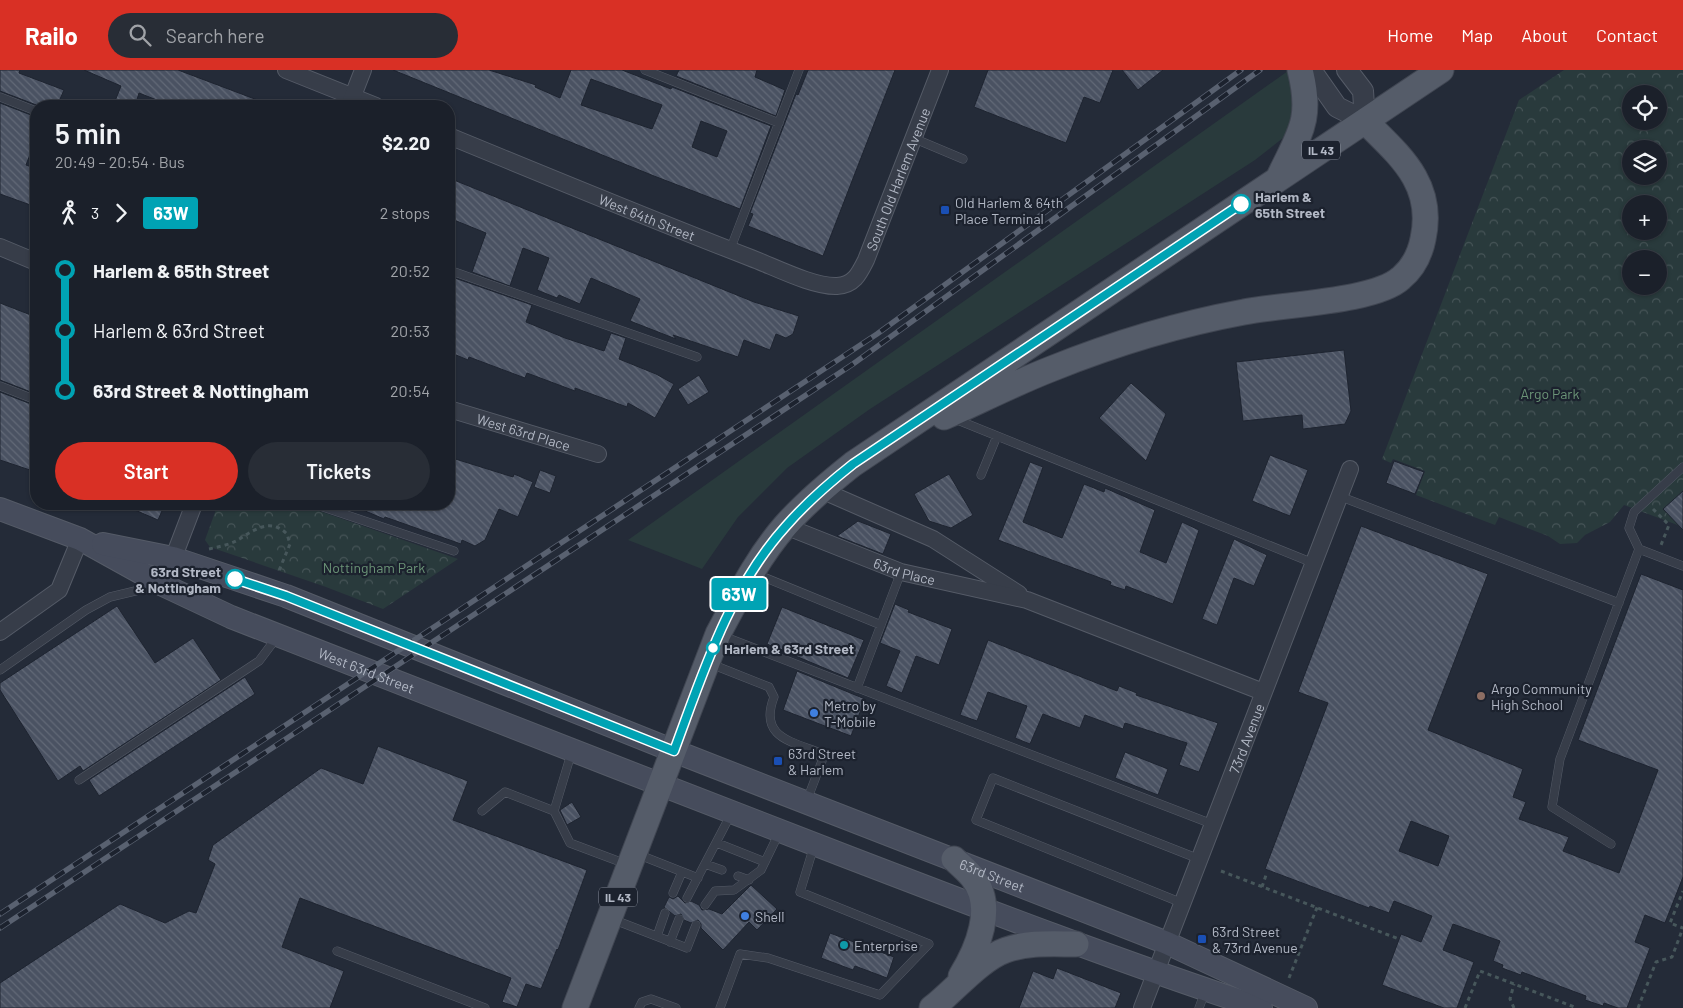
<!DOCTYPE html>
<html lang="en">
<head>
<meta charset="utf-8">
<style>
	body { margin:0; font-family:Barlow,sans-serif; background:#282d36; color:#f1f3f6; height:100vh; display:flex; flex-direction:column; font-size:19px; white-space:nowrap }
	* { box-sizing:border-box; margin:0 }
	p { font-size:16px; color:#a0a3a8 }
	.icon { flex:none; width:28px; height:28px; fill:none; stroke:currentColor; stroke-width:2; stroke-linecap:round; stroke-linejoin:round }
	.map { position:relative; flex:1; overflow:hidden }
	.side { position:absolute; left:30px; top:30px; width:425px; height:410px; display:flex; flex-direction:column; background:#1b202a; border-radius:20px; box-shadow:0 1px 4px #0004,0 0 0 1px #393e47 }
	.side>* { flex:none }
	.badge { padding:0 10px; border-radius:4px; font-size:18px; line-height:32px }
	.buttons { position:absolute; left:1622px; top:15px; display:grid; gap:10px }
	.buttons a { display:grid; place-items:center; width:45px; height:45px; border-radius:50%; background:#1b202a; box-shadow:0 1px 4px #0004,0 0 0 1px #393e47; font-size:25px }
	.map>.badge { position:absolute; translate:-50% -50%; box-shadow:0 0 0 2px #fff }
	.legs { display:flex; align-items:center; gap:8px; height:55px; padding:0 25px; font-size:16px }
	.legs p { margin-inline-start:auto }
	.head { display:flex; align-items:center; justify-content:space-between; height:85px; padding:0 25px }
	h1 { font-size:28px; font-weight:600; line-height:38px }
	.button { display:flex; gap:10px; margin-top:auto; padding:10px 25px }
	.button a { flex:1; height:58px; border-radius:30px; background:#d93025; color:#fff; font-size:20px; font-weight:600; line-height:58px; text-align:center }
	.button a+a { background:#282d36; color:#f1f3f6 }
	ul { padding:0 25px; list-style:none }
	li { display:flex; align-items:center; gap:18px; height:60px; font-size:19px }
	li i { display:grid; place-items:center; width:8px; height:100%; margin:0 6px; background:currentColor }
	li i::after { content:''; width:12px; height:12px; margin:-6px; border:4px solid; border-radius:50%; background:#1b202a }
	li p { margin-inline-start:auto }
	li:first-child i { background:linear-gradient(#0000 50%,currentColor 0) }
	li:last-child i { background:linear-gradient(currentColor 50%,#0000 0) }
	header { display:flex; align-items:center; gap:30px; box-sizing:border-box; height:70px; padding:0 25px; background:#d93025; color:#fff }
	header strong { font-size:24px }
	nav { display:flex; gap:28px; margin-inline-start:auto; font-size:18px }
	.search { width:350px; height:45px; background:#282d36; display:flex; align-items:center; gap:12px; box-sizing:border-box; padding:0 18px; border-radius:28px; color:#a0a3a8; font-size:19px }
	.map>svg:first-child { display:block }
	.grass { fill:#293a3c }
	.forest { fill:url(#forest-crowns); fill-rule:evenodd }
	.building { fill:url(#building-back-hatch); stroke:#1e2430; fill-rule:evenodd }
	.lines { fill:none; stroke-linecap:round; stroke-linejoin:round }
	.service-casing { stroke:#555b67; stroke-width:9 }
	.minor-casing { stroke:#555b67; stroke-width:18 }
	.tertiary-casing { stroke:#555b67; stroke-width:22 }
	.secondary-casing { stroke:#555b67; stroke-width:24 }
	.primary-casing { stroke:#404652; stroke-width:27 }
	.path { stroke:#47575b; stroke-width:3; stroke-dasharray:4 4; stroke-linecap:butt }
	.service { stroke:#373d49; stroke-width:8 }
	.minor { stroke:#373d49; stroke-width:16 }
	.tertiary { stroke:#373d49; stroke-width:20 }
	.secondary { stroke:#464c5c; stroke-width:22 }
	.primary { stroke:#555c69; stroke-width:25 }
	.rail-casing { stroke:#596170; stroke-width:5.5 }
	.rail { stroke:#1c222e; stroke-width:4; stroke-dasharray:11; stroke-linecap:butt }
	.line-1-casing { stroke:#fff; stroke-width:11 }
	.line-1 { stroke:#00a3b4; stroke-width:8 }
	.stop-1-dot { fill:#fff; stroke:#00a3b4; stroke-width:2.5 }
	.transit-dot { fill:#1a4fb4; stroke:#1c222e; stroke-width:2 }
	.education-dot { fill:#8d6e63; stroke:#1c222e; stroke-width:2 }
	.shop-dot { fill:#3f7fe0; stroke:#1c222e; stroke-width:2 }
	.culture-dot { fill:#0f9aa8; stroke:#1c222e; stroke-width:2 }
	.labels { text-anchor:middle; dominant-baseline:central; stroke-width:4.5; stroke-linejoin:round; paint-order:stroke }
	.shield { fill:#1c222e; stroke:#858b98; stroke-width:1 }
	.shield-label { font-size:12px; font-weight:bold; fill:#b2b8c5 }
	.street-label { font-size:14px; fill:#b2b8c5; stroke:#1c222e }
	.stop-label { font-size:14px; font-weight:bold; fill:#b2b8c5; stroke:#1c222e; text-anchor:start }
	.poi-label { font-size:14px; fill:#b2b8c5; stroke:#1c222e; text-anchor:start }
	.park-label { font-size:14px; fill:#6b9477; stroke:#1c222e }
</style>
</head>
<body>
<header>
<strong>Railo</strong>
<div class="search"><svg class="icon" aria-label="search" viewBox="0 0 24 24"><circle cx="10" cy="10" r="6"/><path d="M15 15l6 6"/></svg>Search here</div>
<nav><a>Home</a><a>Map</a><a>About</a><a>Contact</a></nav>
</header>
<div class="map">
<svg width="1683" height="938" viewBox="0 0 1683 938">
	<defs>
		<pattern id="forest-crowns" width="20" height="18" patternUnits="userSpaceOnUse" patternTransform="scale(1.25)"><rect width="20" height="18" fill="#293a3c"/><path d="M2 6a3 3 0 1 1 6 0M12 15a3 3 0 1 1 6 0" fill="none" stroke="#465457"/></pattern>
		<pattern id="building-back-hatch" width="6" height="6" patternUnits="userSpaceOnUse" patternTransform="scale(1.25)"><rect width="6" height="6" fill="#4a5262"/><path d="M-1 5l2 2M0 0l6 6M5-1l2 2" fill="none" stroke="#626977"/></pattern>
	</defs>
	<rect width="100%" height="100%" fill="#242b38"/>
	<!-- grass -->
	<path class="grass" d="M1288,1L1300,26L1296,47L1283,68L1255,90L870,339L787,398L738,447L702,499L628,470Z"/>
	<!-- forest -->
	<path class="forest" d="M1564,0H1683V457L1624,435L1610,452L1585,465L1577,473L1560,474L1548,466L1499,447L1495,455L1416,425L1425,401L1393,389L1391,393L1382,389L1519,30ZM1631,24H1659V51H1631ZM1631,79H1659V106H1631ZM1631,134H1659V161H1631ZM1631,189H1659V216H1631Z
		M218,434H299L458,489L383,539L326,517L210,477L205,470Z"/>
	<!-- building -->
	<path class="building" d="M0,0H20L19,3L64,20L57,36H39L0,21Z
		M84,0H178L268,34V36H172L139,23L135,36H113L121,16Z
		M393,0H489L536,15L535,17L560,28L571,0H622L671,19L672,17L771,56L740,139L654,106ZM591,9L662,35L652,59L581,35ZM701,51L727,61L717,87L692,77Z
		M679,0H757L755,7L785,20L776,46L676,6Z
		M808,0H895L823,186L748,156L753,144L750,143L796,24L798,25Z
		M988,0H1113L1100,33L1084,27L1066,73L974,37Z
		M1122,0H1163L1138,20Z
		M0,33L36,47V69L26,95L36,99V137L0,124Z
		M449,108L754,232L799,246L793,264L786,268L776,264L770,280L744,270L738,287L673,265L676,269L630,251L640,229L591,208L580,234L559,225L557,228L537,220L549,188L523,178L510,216L472,202L486,163L449,148Z
		M449,206L532,235L526,252L565,268L604,281L611,263L626,268L619,289L656,304L674,314L655,348L628,333L627,337L575,318V321L527,303L525,308L469,287L468,290L449,282Z
		M0,233L36,247V324L0,310Z
		M1344,280L1351,341L1345,354L1303,359L1302,345L1243,351L1236,292Z
		M699,305L709,322L688,335L678,319Z
		M1131,313L1166,344L1146,391L1099,348Z
		M0,322L36,336V402L0,390Z
		M1270,385L1308,400L1290,446L1252,431Z
		M449,387L513,407L514,404L533,412L518,447L499,439L485,470L475,476L462,470L461,474L385,447L384,449L349,434H449Z
		M1394,391L1424,402L1415,424L1386,413Z
		M1030,392L1043,397L1023,452L1062,468L1084,414L1104,422L1105,418L1155,440L1140,482L1166,493L1182,452L1199,460L1173,534L1126,516L1125,520L1110,515L1111,512L998,470Z
		M540,400L556,406L550,423L534,417Z
		M949,404L973,445L951,458L929,451L914,424Z
		M1683,421V460L1663,439Z
		M121,434H165L158,450Z
		M858,451L891,464L883,484L837,466Z
		M1361,456L1488,504L1428,660L1523,699L1513,727L1526,732L1519,749L1569,767L1563,781L1619,803L1658,700L1578,670L1641,504L1683,520V807L1665,853L1645,845L1635,872L1650,878L1627,938H1618L1604,933L1603,936L1585,930L1586,926L1522,902L1521,905L1502,898L1503,895L1493,891L1500,871L1453,854L1443,880L1474,892L1457,938H1444L1382,915L1401,864L1421,872L1432,846L1394,831L1389,843L1370,836L1369,838L1265,799L1328,633L1298,622ZM1411,751L1449,766L1438,796L1399,781Z
		M1234,469L1267,485L1254,516L1234,508L1217,555L1202,549Z
		M895,534L909,540L908,542L952,559L939,595L916,586L902,623L886,616L900,581L880,573Z
		M117,536L155,593L193,568L221,610L83,701L80,696L58,711L0,620V613Z
		M782,537L864,570L848,608L767,574Z
		M988,570L1117,621L1119,616L1137,623L1136,625L1218,653L1199,702L1179,695L1187,673L1125,653L1123,659L1085,645L1080,658L1043,644L1030,674L1015,668L1027,636L988,622L977,651L960,645Z
		M797,601L865,629L851,666L783,640Z
		M245,607L255,624L99,726L89,710Z
		M378,676L468,711L453,750L587,800L558,880L557,879L541,919L526,914L517,937L502,932L511,908L300,828L282,877L344,901L330,938H0V913L120,834L165,853L189,841L196,843L215,794L208,790L213,775L321,698L363,714Z
		M1125,682L1168,699L1158,725L1115,708Z
		M572,732L581,747L567,755L560,740Z
		M751,815L777,839L757,860L749,852L723,880L701,858V854L698,850L691,853L684,850L681,844L675,846L664,837L669,827L673,829L678,826L685,833L691,831L699,835L702,840L709,839L722,844Z
		M830,863L894,887L887,908L855,896L853,900L821,888Z
		M1057,898L1121,923L1115,938H1019L1033,901L1053,909Z"/>
	<g class="lines">
		<!-- service casing -->
		<g class="service-casing">
			<path id="service" d="M645,0L779,53
				M0,27L36,41
				M913,68L963,89
				M730,180L799,0
				M449,200L697,287
				M0,316L36,330
				M955,349L1313,493
				M1683,397L1634,442L1629,458L1639,479L1683,496
				M981,405L997,366
				M1339,426L1619,533
				M314,434L454,481
				M756,504L881,555
				M720,565L1212,754
				M711,594L769,617L774,627C759,666 789,671 818,682L822,691L807,730
				M0,600L86,540L110,527L156,516
				M857,618L901,502
				M572,681L554,741L570,773L626,794
				M79,710L259,591L277,567
				M482,741L505,722L554,741
				M717,773L765,792
				M1611,774L1552,737L1560,689L1639,479
				M637,784L698,808
				M705,794L722,800
				M738,806L749,810
				M673,823L682,802
				M687,828L731,744
				M1182,833L976,750L993,708L1199,789
				M705,835L715,821L734,820L761,800L779,763
				M612,849L687,878L696,855
				M657,866L665,843
				M670,872L679,849
				M337,881L485,938
				M639,938L642,932L651,929L676,938
				M720,938L740,884L768,888L880,925L929,874L800,822L814,776
				M1199,938L1205,922"/>
		</g>
		<!-- minor casing -->
		<g class="minor-casing">
			<g id="minor">
				<path d="M286,0L376,36"/>
				<path d="M349,36L363,0"/>
				<path id="s1" d="M449,66C549,107 650,149 751,188C775,197 813,217 837,216C854,215 859,204 866,190L940,0"/>
				<path d="M0,177L36,192"/>
				<path id="s2" d="M449,339L598,384"/>
				<path d="M821,420L933,469L1019,524"/>
				<path id="s3" d="M785,456L901,502L1027,530L1263,622"/>
				<path d="M163,515L194,434"/>
				<path d="M0,562L59,520L80,469"/>
				<path id="s4" d="M1142,938L1350,399"/>
			</g>
		</g>
		<!-- tertiary casing -->
		<g class="tertiary-casing">
			<path id="tertiary" d="M1311,0L1337,37L1365,51L1363,21L1347,0"/>
		</g>
		<!-- secondary casing -->
		<g class="secondary-casing">
			<g id="secondary">
				<path id="s5" d="M0,439L80,469L163,515L231,547C436,627 640,707 845,786C983,839 1121,892 1261,938"/>
				<path id="s6" d="M103,474L173,488L286,526L674,681L1167,873L1306,938"/>
			</g>
		</g>
		<!-- primary casing -->
		<g class="primary-casing">
			<path id="primary" d="M1278,109C1299,64 1313,51 1300,0
				M944,347C980,331 1015,313 1051,299C1113,274 1179,254 1244,242C1282,234 1375,232 1401,208C1413,198 1420,184 1423,169C1435,114 1400,86 1365,51
				M954,789C960,795 968,801 973,808C996,837 977,880 961,906
				M575,938L718,564C738,527 757,488 785,456C805,433 829,413 853,394L1441,0
				M932,938C954,921 980,889 1006,880C1028,872 1053,874 1076,874"/>
		</g>
		<!-- path -->
		<path class="path" d="M1653,439L1669,455L1661,475
			M209,479C218,477 228,475 236,471C252,462 269,446 287,464L290,474L278,503
			M1221,801L1399,869
			M1262,817L1266,805
			M1289,908L1318,835
			M1465,938L1480,901L1577,938
			M1514,938L1510,929L1514,914
			M1638,938L1656,892L1672,887L1683,858L1670,853L1683,821"/>
		<!-- service -->
		<use href="#service" class="service"/>
		<!-- minor -->
		<use href="#minor" class="minor"/>
		<!-- tertiary -->
		<use href="#tertiary" class="tertiary"/>
		<!-- secondary -->
		<use href="#secondary" class="secondary"/>
		<!-- primary -->
		<use href="#primary" class="primary"/>
		<!-- rail casing -->
		<g class="rail-casing">
			<path id="rail" d="M0,844L877,264L1241,0
				M0,858L853,294L1260,0"/>
		</g>
		<!-- rail -->
		<use href="#rail" class="rail"/>
	</g>
	<g class="lines">
		<!-- line-1 casing -->
		<g class="line-1-casing">
			<path id="line-1" d="M235,509L286,526L674,681C703,603 729,519 786,456C806,433 829,413 853,394L1241,134"/>
		</g>
		<!-- line-1 -->
		<use href="#line-1" class="line-1"/>
	</g>
	<!-- markers -->
	<g class="stop-1-dot">
		<circle cx="1241" cy="134" r="9"/>
		<circle cx="235" cy="509" r="9"/>
		<circle cx="713" cy="578" r="6"/>
	</g>
	<g class="transit-dot">
		<rect x="940" y="135" width="10" height="10" rx="2.5"/>
		<rect x="773" y="686" width="10" height="10" rx="2.5"/>
		<rect x="1197" y="864" width="10" height="10" rx="2.5"/>
	</g>
	<circle class="education-dot" cx="1481" cy="626" r="5"/>
	<g class="shop-dot">
		<circle cx="814" cy="643" r="5"/>
		<circle cx="745" cy="846" r="5"/>
	</g>
	<circle class="culture-dot" cx="844" cy="875" r="5"/>
	<g class="labels">
		<!-- shield labels -->
		<g class="shield">
			<rect x="1302" y="70.5" width="38" height="19" rx="4"/>
			<rect x="599" y="817.5" width="38" height="19" rx="4"/>
		</g>
		<g class="shield-label">
			<text x="1321" y="80">IL 43</text>
			<text x="618" y="827">IL 43</text>
		</g>
		<!-- street labels -->
		<g class="street-label">
			<text stroke="none"><textPath href="#s1" startOffset="545">South Old Harlem Avenue</textPath></text>
			<text stroke="none"><textPath href="#s1" startOffset="214">West 64th Street</textPath></text>
			<text stroke="none"><textPath href="#s2" startOffset="78">West 63rd Place</textPath></text>
			<text stroke="none"><textPath href="#s3" startOffset="128">63rd Place</textPath></text>
			<text stroke="none"><textPath href="#s5" startOffset="401">West 63rd Street</textPath></text>
			<text stroke="none"><textPath href="#s4" startOffset="289">73rd Avenue</textPath></text>
			<text stroke="none"><textPath href="#s6" startOffset="950">63rd Street</textPath></text>
		</g>
		<!-- stop labels -->
		<g class="stop-label">
			<text x="1255" y="126">Harlem &amp;<tspan x="1255" dy="16">65th Street</tspan></text>
			<text x="221" y="501" text-anchor="end">63rd Street<tspan x="221" dy="16">&amp; Nottingham</tspan></text>
			<text x="724" y="578">Harlem &amp; 63rd Street</text>
		</g>
		<!-- poi labels -->
		<g class="poi-label">
			<text x="955" y="132">Old Harlem &amp; 64th<tspan x="955" dy="16">Place Terminal</tspan></text>
			<text x="1491" y="618">Argo Community<tspan x="1491" dy="16">High School</tspan></text>
			<text x="824" y="635">Metro by<tspan x="824" dy="16">T-Mobile</tspan></text>
			<text x="788" y="683">63rd Street<tspan x="788" dy="16">&amp; Harlem</tspan></text>
			<text x="755" y="846">Shell</text>
			<text x="1212" y="861">63rd Street<tspan x="1212" dy="16">&amp; 73rd Avenue</tspan></text>
			<text x="854" y="875">Enterprise</text>
		</g>
		<!-- park labels -->
		<g class="park-label">
			<text x="1550" y="323">Argo Park</text>
			<text x="374" y="497">Nottingham Park</text>
		</g>
	</g>
</svg>
<div class="buttons">
<a><svg class="icon" aria-label="locate" viewBox="0 0 24 24"><circle cx="12" cy="12" r="6"/><path d="M12 2v4M12 18v4M2 12h4M18 12h4"/></svg></a>
<a><svg class="icon" aria-label="layers" viewBox="0 0 24 24"><path d="M12 4l9 5-9 5-9-5zM3 14l9 5 9-5"/></svg></a>
<a>+</a>
<a>−</a>
</div>
<b class="badge" style="left:739px;top:524px;background:#00a3b4;color:#fff">63W</b>
<section class="side">
<div class="head"><div><h1>5 min</h1><p>20:49 – 20:54 · Bus</p></div><b>$2.20</b></div>
<div class="legs"><svg class="icon" aria-label="walk" viewBox="0 0 24 24"><circle cx="13" cy="4" r="2"/><path d="M13 8l-2 6 4 7M11 14l-3 7M7 12l3-4h3l4 4"/></svg>3<svg class="icon" aria-label="forward" viewBox="0 0 24 24"><path d="M9 5l7 7-7 7"/></svg><b class="badge" style="background:#00a3b4;color:#fff">63W</b><p>2 stops</p></div>
<ul>
<li><i style="color:#00a3b4"></i><b>Harlem &amp; 65th Street</b><p>20:52</p></li>
<li><i style="color:#00a3b4"></i><span>Harlem &amp; 63rd Street</span><p>20:53</p></li>
<li><i style="color:#00a3b4"></i><b>63rd Street &amp; Nottingham</b><p>20:54</p></li>
</ul>
<div class="button"><a>Start</a><a>Tickets</a></div>
</section>
</div>
</body>
</html>
